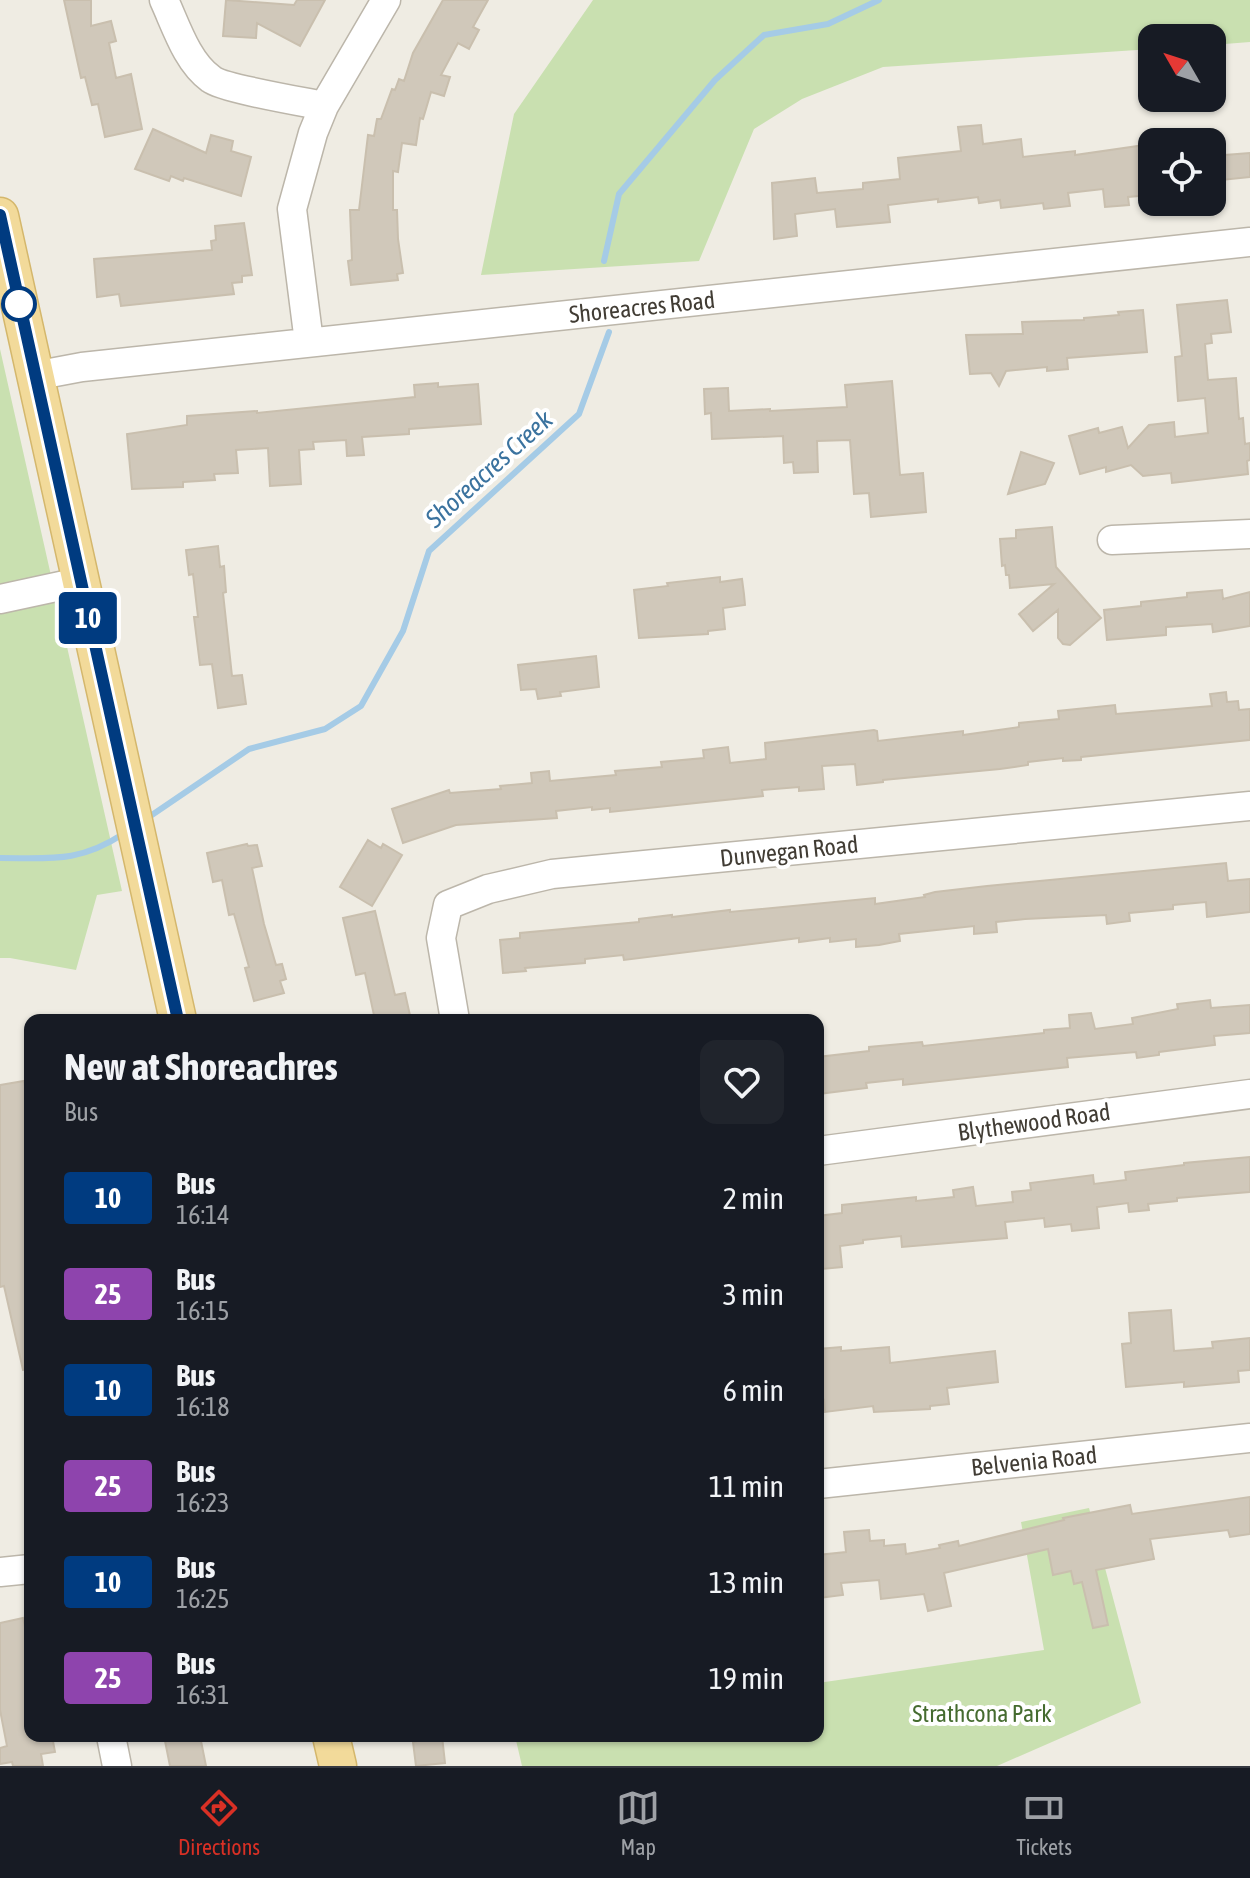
<!DOCTYPE html>
<html lang="en">
<head>
<meta charset="utf-8">
<style>
	body { margin:0; font-family:"Asap Condensed",sans-serif; background:#20242c; color:#f1f3f6; height:100vh; display:flex; flex-direction:column; font-size:30px; white-space:nowrap }
	* { box-sizing:border-box; margin:0 }
	p { font-size:26px; color:#9ea1a6 }
	.icon { flex:none; width:44px; height:44px; fill:none; stroke:currentColor; stroke-width:2; stroke-linecap:round; stroke-linejoin:round }
	.map { position:relative; flex:1; overflow:hidden }
	.drawer { position:absolute; left:24px; top:1014px; width:800px; height:728px; display:flex; flex-direction:column; background:#171b24; border-radius:16px; box-shadow:0 2px 6px #0004 }
	.drawer>* { flex:none }
	.badge { padding:0 16px; border-radius:6px; font-size:28px; line-height:52px }
	.needle { width:52px; rotate:309deg }
	.buttons { position:absolute; left:1138px; top:24px; display:grid; gap:16px }
	.buttons a { display:grid; place-items:center; width:88px; height:88px; border-radius:16px; background:#171b24; box-shadow:0 2px 6px #0004; font-size:40px }
	.map>.badge { position:absolute; translate:-50% -50%; box-shadow:0 0 0 4px #fff }
	.round { display:grid; place-items:center; flex:none; width:84px; height:84px; border-radius:16px; background:#20242c }
	.summary { display:flex; align-items:center; justify-content:space-between; height:136px; padding:0 40px }
	h1 { font-size:38px; font-weight:700; line-height:60px }
	ul { padding:0; list-style:none }
	li { display:flex; align-items:center; gap:24px; height:96px; padding:0 40px }
	li div { flex:1 }
	li b { display:block; font-size:30px }
	li em { font-style:normal }
	li .badge { min-width:88px; font-weight:700; text-align:center }
	.tab-bar { display:flex; justify-content:space-around; align-items:center; height:112px; border-top:2px solid #363941; background:#171b24; font-size:22px; color:#9ea1a6 }
	.tab-bar a { display:grid; justify-items:center; gap:4px }
	.tab-bar .on { color:#d93025 }
	.map>svg:first-child { display:block }
	.green { fill:#c9e0b0 }
	.lines { fill:none; stroke-linecap:round; stroke-linejoin:round }
	.stream { stroke:#a5cbe6; stroke-width:6 }
	.building { fill:#d0c8ba; stroke:#c9bfae; stroke-width:2 }
	.minor-casing { stroke:#bcb6aa; stroke-width:31 }
	.major-casing { stroke:#d4b76c; stroke-width:39 }
	.minor { stroke:#fff; stroke-width:28 }
	.major { stroke:#f2da9a; stroke-width:36 }
	.line-casing { stroke:#fff; stroke-width:18 }
	.line { stroke:#003b80; stroke-width:12 }
	.stop-dot { fill:#fff; stroke:#003b80; stroke-width:4 }
	.labels { text-anchor:middle; dominant-baseline:central; stroke-width:8; stroke-linejoin:round; paint-order:stroke }
	.street-label { font-size:24px; fill:#413c34; stroke:#fff }
	.park-label { font-size:24px; fill:#456b2f; stroke:#fff }
	.water-label { font-size:26px; font-style:italic; fill:#3b739f; stroke:#fff }
</style>
</head>
<body>
<div class="map">
<svg width="1250" height="1766" viewBox="0 0 1250 1766">
	<rect width="100%" height="100%" fill="#efece3"/>
	<!-- green -->
	<path class="green" d="M593,0H1250V42L1212,45V38H1152V49L883,67L802,99L754,129L699,261L481,275L514,114Z
		M0,349L122,891L97,895L76,970L10,958H0Z
		M1089,1508L1141,1703L997,1766H522L515,1736H818V1683L1044,1650L1021,1522Z"/>
	<g class="lines">
		<!-- stream -->
		<path class="stream" d="M604,261L619,194L715,80L764,35L828,24L879,0
			M146,819L249,749L325,729L361,706L403,631L429,551L579,414L609,332
			M0,858C50,858 79,863 123,834"/>
	</g>
	<!-- building -->
	<path class="building" d="M64,0H91V26L111,21L116,41L109,43L116,78L131,74L142,129L105,137L98,104L92,105L85,77L81,78Z
		M226,0L294,5L297,0H325L300,46L257,23L256,38L223,36Z
		M443,0H488L473,27L479,30L469,49L458,43L441,75L450,77L444,96L431,92L423,119L420,118L416,145L402,143L398,172L393,171V210H397L398,239L403,273L397,274L398,280L351,285L348,261L352,260L350,210H359L368,135L374,136L377,119H381L392,89L395,90L399,79L404,81L413,53Z
		M981,125L983,144L1021,139L1023,157L1075,151V155L1152,144V192L1150,195L1128,197L1129,205L1105,207L1103,189L1068,193L1070,206L1044,209L1043,203L1001,208L1000,200L979,203L978,197L938,202V199L888,205L890,222L837,227L835,209L795,214L797,236L774,239L772,183L815,178L817,193L863,189V183L900,179L898,158L961,151L958,127Z
		M153,129L206,153L211,135L233,141L231,151L251,157L241,196L184,178L183,181L171,176L169,181L135,169Z
		M1250,153V177L1212,181V156Z
		M244,223L252,275L242,276V282L232,283L234,294L121,306L119,294L97,297L94,259L212,250L211,241L216,240L215,226Z
		M1227,300L1231,332L1211,334L1212,343L1205,344L1208,380L1236,378L1239,419L1243,418L1245,444L1250,443V460L1247,461L1248,474L1172,483L1171,473L1143,476L1131,465L1106,472V467L1080,474L1069,436L1098,428L1099,433L1122,427L1128,448L1149,425L1174,422L1175,437L1208,433L1205,398L1178,401L1175,357L1182,356L1177,305Z
		M1143,310L1147,352L1067,358L1068,369L1047,371V367L1006,371L999,386L991,373L970,374L966,335L1023,334L1022,322L1084,320V318L1119,315L1118,312Z
		M892,381L900,475L923,473L926,512L871,517L869,493L854,494L850,440L817,441L818,472L794,473L793,462L784,463L783,436L712,439L711,413L705,414L704,389L728,388L729,411L770,409V411L847,407L845,385Z
		M438,383V387L478,384L481,424L409,429V434L362,437L364,455L347,456L346,440L313,442L314,449L299,450L301,484L270,486L268,448L236,450L238,473L214,474L215,480L183,482V487L132,489L127,434L187,425V416L257,411V413L415,397L414,385Z
		M1021,452L1054,463L1045,484L1008,494Z
		M1052,527L1056,567L1101,618L1070,645L1063,644L1058,638V610L1033,631L1019,614L1054,584L1010,588L1009,575H1006L1005,565L1002,566L1000,539L1016,538V530Z
		M218,546L220,567L224,566L226,592L223,593L232,676L242,675L246,704L218,708L212,664L200,665L194,617H198L193,574L189,575L186,550Z
		M720,577V582L742,579L744,594L745,605L723,608L725,629L708,631V634L639,638L634,590L668,586L667,583Z
		M1222,590L1223,599L1250,592V626L1213,632L1212,624L1166,627V635L1107,640L1104,610L1141,606V602L1187,597V593Z
		M596,656L599,687L560,692L561,696L538,699L536,689L521,690L518,665Z
		M1226,692L1227,702L1238,701L1239,710L1250,709V740L1081,757V760L1063,761V758L1028,762V765L1000,769L883,780V782L857,785L855,764L822,766L824,789L799,791V787L762,790L763,796L610,812V808L592,810V807L556,811L557,818L456,825L403,843L392,809L449,790L450,793L501,789L500,786L532,783L531,773L549,771L550,781L616,775L615,771L662,767L661,762L704,758L703,750L728,747L730,763L766,759L765,743L874,730L877,731L878,741L963,731V735L1019,727V723L1059,719L1058,711L1115,705L1116,714L1212,706L1210,694Z
		M368,840L381,848L383,844L402,855L372,906L340,887Z
		M247,844L248,846L257,845L262,866L252,868L264,924L276,965L282,964L286,979L280,981L284,993L254,1001L245,968L249,967L234,914L229,915L222,880L213,882L207,853Z
		M1226,863L1228,881L1250,879V912L1207,917L1206,902L1173,905V909L1129,913L1130,921L1107,924L1106,915L1025,919L996,922L997,932L974,934V926L899,934L900,941L879,945L856,947V939L830,942V938L799,942V938L624,960L623,955L585,959V963L525,968L526,971L503,973L500,940L520,938V933L639,922V919L672,915V917L730,910V912L875,898V904L925,897L924,895L935,892L987,886Z
		M375,911L395,995L405,993L411,1020H375L365,973L356,975L343,918Z
		M1210,1000L1211,1008L1250,1005V1033L1214,1036L1215,1045L1159,1052V1055L1137,1058L1136,1052L1067,1058L1068,1067L903,1085V1079L866,1083L867,1088L818,1094V1057L869,1051V1047L922,1042L923,1046L1044,1033V1030L1070,1028L1069,1015L1091,1013L1095,1029L1133,1024L1132,1018L1178,1009L1177,1004Z
		M24,1081L30,1110V1369L23,1370L4,1286L0,1287V1085Z
		M1250,1157V1192L1177,1198V1201L1148,1204L1149,1210L1129,1212L1128,1203L1097,1207L1099,1228L1072,1231L1071,1224L1045,1227L1044,1218L1005,1222L1007,1238L902,1247L901,1236L863,1240V1243L840,1246L842,1267L822,1269L820,1254L818,1255V1216L842,1213V1205L916,1197V1201L954,1197L953,1190L973,1187L976,1206L1013,1202L1012,1192L1031,1190L1030,1183L1093,1175L1094,1184L1126,1180L1125,1172L1184,1165V1163Z
		M1171,1310L1174,1351L1213,1348L1212,1342L1250,1338V1370L1238,1371L1239,1382L1184,1387V1382L1126,1387L1122,1344L1131,1343L1129,1313Z
		M841,1347V1351L889,1347L890,1363L995,1351L998,1382L947,1388L949,1404L930,1406V1409L874,1412L873,1406L825,1412L824,1400L818,1403V1349Z
		M1250,1497V1534L1230,1537L1228,1530L1150,1539L1154,1559L1096,1570L1108,1625L1093,1628L1082,1582L1074,1584L1071,1571L1053,1575L1048,1549L944,1573L951,1606L928,1611L924,1594L881,1599L879,1580L841,1583L843,1595L818,1598V1555L846,1552L844,1532L869,1530L870,1541L884,1540V1546L905,1544L906,1554L940,1548L939,1545L958,1541L959,1546L1064,1520L1063,1518L1130,1505L1132,1514Z
		M23,1618L30,1649V1736H52L55,1752L41,1754L43,1766H13L12,1762L0,1764V1748L7,1746L0,1710V1623Z
		M164,1736H200L206,1766H170Z
		M417,1736H442L445,1763L416,1766L413,1742L418,1741Z"/>
	<g class="lines">
		<!-- minor casing -->
		<g class="minor-casing">
			<path id="minor" d="M164,0C176,26 187,62 211,79C222,88 304,102 324,106
				M309,342L292,209L313,133L324,106L386,0
				M34,376L82,367L1250,242
				M1112,540L1250,534
				M0,599L79,582
				M455,1020L441,938L448,905L488,889L552,874L1250,806
				M818,1151L1250,1094
				M818,1484L1250,1438
				M0,1572L30,1569
				M111,1736L117,1766"/>
		</g>
		<!-- major casing -->
		<g class="major-casing">
			<path id="major" d="M0,216L178,1020
				M331,1736L338,1766"/>
		</g>
		<!-- minor -->
		<use href="#minor" class="minor"/>
		<!-- major -->
		<use href="#major" class="major"/>
	</g>
	<g class="lines">
		<!-- line casing -->
		<g class="line-casing">
			<path id="line" d="M0,215L178,1020"/>
		</g>
		<!-- line -->
		<use href="#line" class="line"/>
	</g>
	<!-- markers -->
	<circle class="stop-dot" cx="19" cy="304" r="16"/>
	<g class="labels">
		<!-- street labels -->
		<g class="street-label">
			<text transform="translate(642 307) rotate(-6)">Shoreacres Road</text>
			<text transform="translate(789 851) rotate(-6)">Dunvegan Road</text>
			<text transform="translate(1034 1122) rotate(-8)">Blythewood Road</text>
			<text transform="translate(1034 1461) rotate(-6)">Belvenia Road</text>
		</g>
		<!-- park labels -->
		<g class="park-label">
			<text x="982" y="1713">Strathcona Park</text>
		</g>
		<!-- water labels -->
		<g class="water-label">
			<text transform="translate(489 469) rotate(-42)">Shoreacres Creek</text>
		</g>
	</g>
</svg>
<div class="buttons">
<a><svg class="needle" viewBox="-14 -14 28 28"><path d="M0-13l5 13h-10z" fill="#e53935"/><path d="M0 13l5-13h-10z" fill="#9ea1a6"/></svg></a>
<a><svg class="icon" aria-label="locate" viewBox="0 0 24 24"><circle cx="12" cy="12" r="6"/><path d="M12 2v4M12 18v4M2 12h4M18 12h4"/></svg></a>
</div>
<b class="badge" style="left:88px;top:618px;background:#003b80;color:#fff">10</b>
<section class="drawer">
<div class="summary"><div><h1>New at Shoreachres</h1><p>Bus</p></div><a class="round"><svg class="icon" aria-label="heart" viewBox="0 0 24 24"><path d="M12 20l-8-8c-3-5 5-10 8-4 3-6 11-1 8 4z"/></svg></a></div>
<ul>
<li><span class="badge" style="background:#003b80;color:#fff">10</span><div><b>Bus</b><p>16:14</p></div><em>2 min</em></li>
<li><span class="badge" style="background:#8e44ad;color:#fff">25</span><div><b>Bus</b><p>16:15</p></div><em>3 min</em></li>
<li><span class="badge" style="background:#003b80;color:#fff">10</span><div><b>Bus</b><p>16:18</p></div><em>6 min</em></li>
<li><span class="badge" style="background:#8e44ad;color:#fff">25</span><div><b>Bus</b><p>16:23</p></div><em>11 min</em></li>
<li><span class="badge" style="background:#003b80;color:#fff">10</span><div><b>Bus</b><p>16:25</p></div><em>13 min</em></li>
<li><span class="badge" style="background:#8e44ad;color:#fff">25</span><div><b>Bus</b><p>16:31</p></div><em>19 min</em></li>
</ul>
</section>
</div>
<nav class="tab-bar">
<a class="on"><svg class="icon" aria-label="directions" viewBox="0 0 24 24"><path d="M12 3l9 9-9 9-9-9zM9 14v-3h6M13 9l2 2-2 2"/></svg>Directions</a>
<a><svg class="icon" aria-label="map" viewBox="0 0 24 24"><path d="M3 6l6-2 6 2 6-2v14l-6 2-6-2-6 2zM9 4v14M15 6v14"/></svg>Map</a>
<a><svg class="icon" aria-label="tickets" viewBox="0 0 24 24"><path d="M3 7h18v10H3zM15 7v10"/></svg>Tickets</a>
</nav>
</body>
</html>
